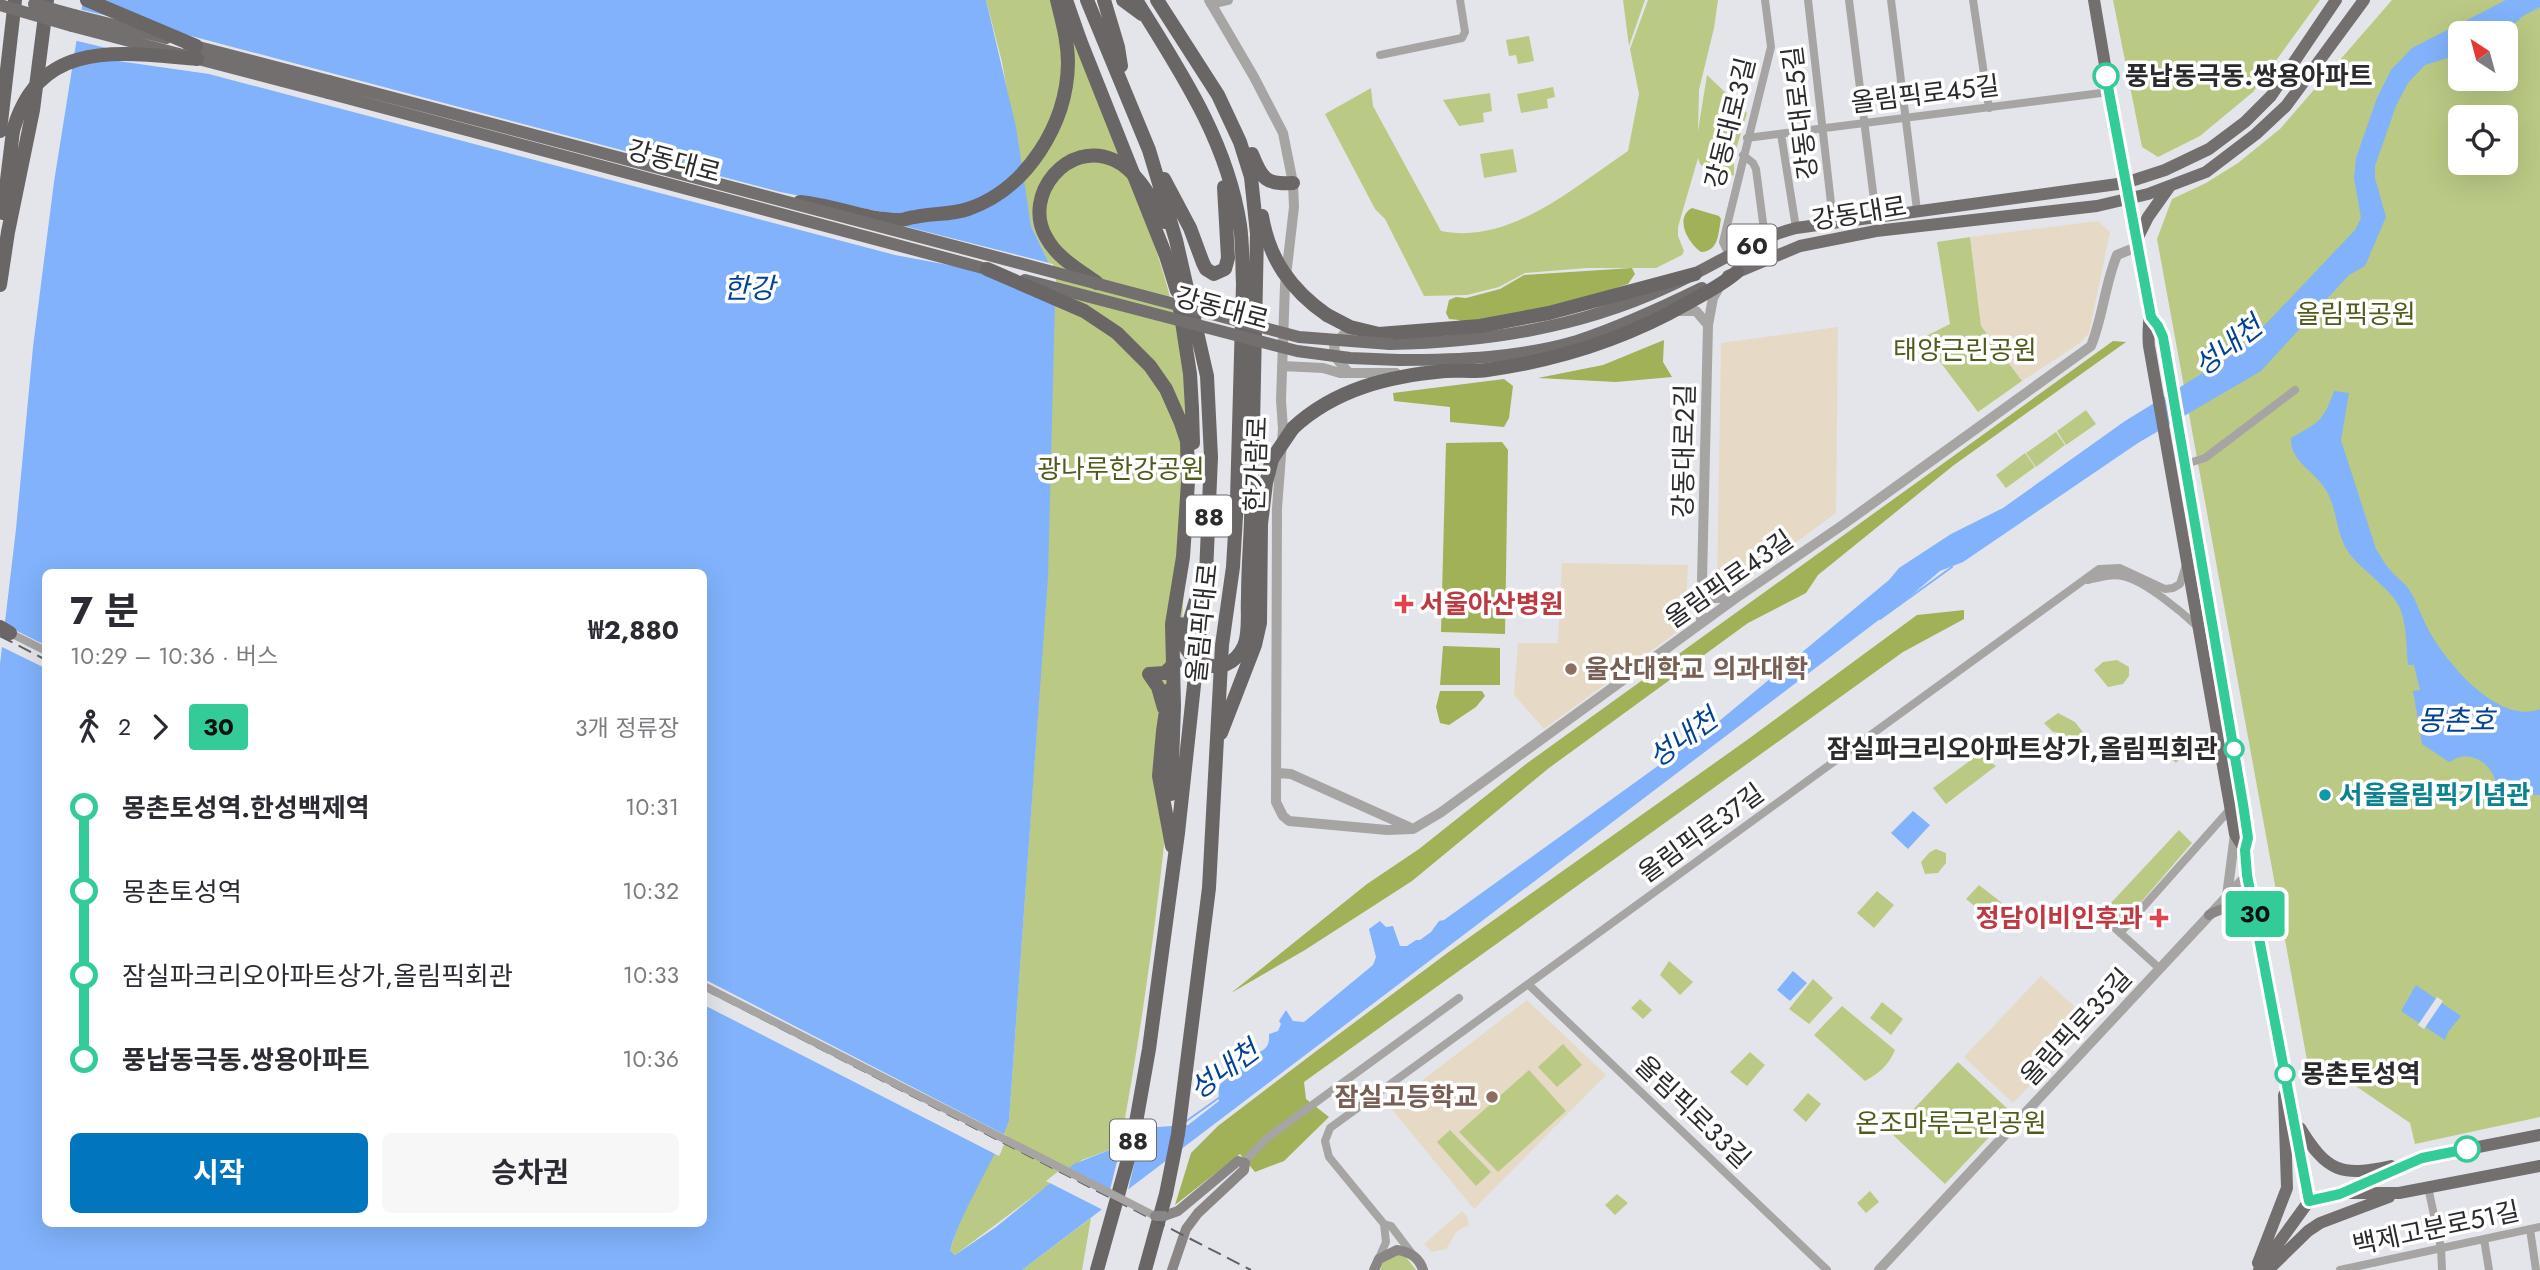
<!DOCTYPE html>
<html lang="ko">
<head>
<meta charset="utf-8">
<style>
	body { margin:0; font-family:Jost,"Noto Sans KR",sans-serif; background:#f7f7f7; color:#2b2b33; height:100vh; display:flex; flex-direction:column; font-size:26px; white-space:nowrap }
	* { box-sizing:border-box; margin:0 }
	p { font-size:23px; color:#7c7c81 }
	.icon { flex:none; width:38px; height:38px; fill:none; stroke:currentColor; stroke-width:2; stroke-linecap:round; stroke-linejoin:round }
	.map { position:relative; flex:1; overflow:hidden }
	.details { position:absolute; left:42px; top:569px; width:665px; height:658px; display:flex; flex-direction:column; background:#fff; border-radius:10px; box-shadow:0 7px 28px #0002 }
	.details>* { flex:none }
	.badge { padding:0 14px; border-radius:5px; font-size:24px; line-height:46px }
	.needle { width:46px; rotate:324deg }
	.controls { position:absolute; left:2448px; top:21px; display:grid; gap:14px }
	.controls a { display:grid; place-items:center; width:70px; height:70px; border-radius:10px; background:#fff; box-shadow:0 7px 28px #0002; font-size:35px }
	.map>.badge { position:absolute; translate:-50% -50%; box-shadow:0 0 0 4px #fff }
	.legs { display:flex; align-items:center; gap:10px; height:77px; padding:0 28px; font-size:23px }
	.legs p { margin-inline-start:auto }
	.head { display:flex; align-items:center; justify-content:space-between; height:119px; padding:0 28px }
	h1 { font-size:38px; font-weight:700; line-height:52px }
	.button { display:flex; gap:14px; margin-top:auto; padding:14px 28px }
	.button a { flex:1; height:80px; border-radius:10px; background:#0275bf; color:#fff; font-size:28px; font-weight:700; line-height:80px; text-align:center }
	.button a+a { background:#f7f7f7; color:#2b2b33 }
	ul { padding:0 28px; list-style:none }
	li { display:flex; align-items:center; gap:24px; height:84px; font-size:26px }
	li i { display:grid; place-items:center; width:10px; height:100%; margin:0 9px; background:currentColor }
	li i::after { content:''; width:18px; height:18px; margin:-9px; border:5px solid; border-radius:50%; background:#fff }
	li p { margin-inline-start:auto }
	li:first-child i { background:linear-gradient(#0000 50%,currentColor 0) }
	li:last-child i { background:linear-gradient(currentColor 50%,#0000 0) }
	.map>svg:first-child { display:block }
	.education { fill:#e6d9c6 }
	.green { fill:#baca84; fill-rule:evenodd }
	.forest { fill:#a0b157 }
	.water { fill:#81b2fb; fill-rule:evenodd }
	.pier { fill:#e4e5ea }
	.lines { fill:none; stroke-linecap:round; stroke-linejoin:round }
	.stream { stroke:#81b2fb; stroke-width:2 }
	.minor { stroke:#a7a5a4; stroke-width:8 }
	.tertiary { stroke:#a7a5a4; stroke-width:10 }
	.secondary { stroke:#898685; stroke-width:10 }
	.primary { stroke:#746f6f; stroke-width:12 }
	.trunk { stroke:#6b6666; stroke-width:14 }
	.rail { stroke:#616265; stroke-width:2; stroke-dasharray:14 7; stroke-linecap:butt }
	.minor-bridge { stroke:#a7a5a4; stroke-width:8 }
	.secondary-bridge { stroke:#898685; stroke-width:10 }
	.primary-bridge { stroke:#746f6f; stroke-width:12 }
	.trunk-bridge { stroke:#6b6666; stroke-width:14 }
	.line-1-casing { stroke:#fff; stroke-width:16 }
	.line-1 { stroke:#3c9; stroke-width:10 }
	.stop-1-dot { fill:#fff; stroke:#3c9; stroke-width:3.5 }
	.health-dot { fill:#e0444e; stroke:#fff; stroke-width:2.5 }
	.education-dot { fill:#8d6e63; stroke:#fff; stroke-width:2.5 }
	.culture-dot { fill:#0f9aa8; stroke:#fff; stroke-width:2.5 }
	.labels { text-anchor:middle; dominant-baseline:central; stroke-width:7; stroke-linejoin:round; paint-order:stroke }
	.shield { fill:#fff; stroke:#6b6b6c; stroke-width:2 }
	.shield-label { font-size:24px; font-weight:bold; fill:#2b2b2d }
	.stop-label { font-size:26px; font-weight:bold; fill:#2b2b2d; stroke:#fff; text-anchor:start }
	.street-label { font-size:26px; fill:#2b2b2d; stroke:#fff }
	.park-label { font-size:26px; fill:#505c1b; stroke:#fff }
	.health-label { font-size:26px; font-weight:bold; fill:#be3a42; stroke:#fff; text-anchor:start }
	.education-label { font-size:26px; font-weight:bold; fill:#785e54; stroke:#fff; text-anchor:start }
	.culture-label { font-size:26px; font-weight:bold; fill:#0d838f; stroke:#fff; text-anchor:start }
	.water-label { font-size:28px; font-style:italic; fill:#004294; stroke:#fff }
</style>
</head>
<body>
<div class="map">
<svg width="2540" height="1270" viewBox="0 0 2540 1270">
	<rect width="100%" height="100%" fill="#e4e5ea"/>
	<!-- education -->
	<path class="education" d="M2098,221L2110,232L2089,333L2080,343L2022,381L1981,326L1970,237Z
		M1838,327L1836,513L1730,591H1717L1721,343Z
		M1562,563L1688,565L1685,626L1544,729L1514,695L1518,643H1558Z
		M2041,976L2090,1021L2013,1103L1964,1057Z
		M1527,1000L1606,1075L1474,1209L1389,1106Z
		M1462,1211L1467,1217L1469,1225L1457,1231L1446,1249L1431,1252L1424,1244Z"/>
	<!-- green -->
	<path class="green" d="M986,0H1060C1106,117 1159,232 1184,355C1197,423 1187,493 1185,561C1177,758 1156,952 1120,1146L1082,1160L955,1255L950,1250C964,1205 989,1165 1009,1121L1039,699L1049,263L1031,226L1002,62Z
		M1623,0H1645L1629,46Z
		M1648,0H1718L1714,28L1699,90L1698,131L1707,75L1747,113L1734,156V175L1717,180L1700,164L1698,158L1678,227V236L1684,251L1682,255L1656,268H1587L1525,273L1499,287L1467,295L1424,296L1385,219L1375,209L1325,114L1371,88L1373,106L1441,231C1510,245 1574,187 1628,151L1639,94L1630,49Z
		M2113,0H2320L2253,92L2200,136L2158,157L2142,147Z
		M2392,0H2540V1117L2415,1144L2410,1123L2341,1076L2311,1082L2157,239L2172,199L2206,183L2238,163L2280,129ZM2460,33H2506V79H2460ZM2460,117H2506V163H2460Z
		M1529,36L1534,61L1518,64L1516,55L1509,56L1506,40Z
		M1553,87L1555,97L1547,99L1548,108L1521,113L1517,94Z
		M1490,93L1492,111L1483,113L1484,122L1459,126L1443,100Z
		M1513,149L1517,172L1484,178L1480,154Z
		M1970,237L1981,326L2022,381L1978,412L1922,338L1950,324L1937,242Z
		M2086,410L2096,424L2066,445L2057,431Z
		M2056,432L2065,445L2036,467L2026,453Z
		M2025,453L2035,467L2006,488L1996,475Z
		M2117,660L2129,667V676L2123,684L2108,687L2094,670L2103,662Z
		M2058,713L2075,722L2085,735L2079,742L2070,735L2062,743L2065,738L2060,733L2053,732L2044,723Z
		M2186,738L2193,744L2176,763L2169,756Z
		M1979,754L1996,766L1946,804L1933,788Z
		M2179,830L2192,843L2124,922L2109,905Z
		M1936,849L1946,853V863L1938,873L1925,874L1921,862L1930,852Z
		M1979,885L2002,903L1989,918L1966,899Z
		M1877,891L1894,905L1874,928L1857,913Z
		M1669,961L1693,982L1680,995L1660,975Z
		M1813,979L1833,998L1809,1024L1789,1009Z
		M1640,999L1652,1010L1643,1019L1631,1008Z
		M1882,1002L1903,1019L1891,1035L1870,1018Z
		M1842,1006L1895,1050C1889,1065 1879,1073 1865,1081L1814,1035Z
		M1563,1044L1582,1065L1557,1087L1538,1067Z
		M1750,1052L1765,1065L1747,1086L1730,1072Z
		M1958,1062L2012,1113L1945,1184L1891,1133Z
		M1529,1070L1566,1111L1498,1172L1459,1132Z
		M1808,1093L1821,1104L1806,1122L1793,1110Z
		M1450,1130L1491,1172L1476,1186L1437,1142Z
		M1870,1191L1879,1202L1866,1213L1857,1203Z
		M1617,1194L1628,1203L1615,1215L1605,1205Z
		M1091,1218L1082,1270H1022Z
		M1397,1255L1406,1257L1416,1270H1380L1383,1262Z"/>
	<!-- forest -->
	<path class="forest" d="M1692,208L1719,216L1721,219C1718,234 1719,251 1701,252C1688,243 1674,218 1692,208Z
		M1632,268L1635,274L1628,284L1548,312L1465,325L1459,320L1449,319L1446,313L1449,300L1456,297L1466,298L1500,289L1524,275Z
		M1664,340L1663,362L1672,377L1616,382L1538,378L1603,365Z
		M2113,341L2126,342L1954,465L1818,575L1806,593L1748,623L1549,768L1412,881L1305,950L1231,993L1367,884L1419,849L1526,764Z
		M1504,379L1513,386L1509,418L1504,427L1450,422V407L1394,401L1393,393Z
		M1502,442L1508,450L1505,634L1441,632L1446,443Z
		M1964,610V619L1903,652L1304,1082L1306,1099L1329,1117L1284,1161L1255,1172L1240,1154L1175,1205L1191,1153L1218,1126L1319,1049L1446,954L1747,740L1917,615Z
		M1443,646L1500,648V685H1440Z
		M1440,691H1482L1485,696L1476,707L1449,725L1440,723L1436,707Z"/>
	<!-- water -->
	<path class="water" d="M83,0H986L1016,127L1031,226L1049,263L1055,301L1048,577L1009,1121C992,1166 964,1205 950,1250L955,1255L996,1227L1074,1164L1145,1136L1157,1127L1188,1125L1219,1101C1217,1080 1223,1080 1238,1070C1242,1066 1245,1061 1250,1058C1262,1049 1270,1051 1269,1034L1278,1031L1281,1024L1279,1021L1286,1010L1293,1021L1304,1022L1373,965L1376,957L1369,929L1380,921L1386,927L1393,926L1400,946H1407L1416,940H1420L1431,932L1439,921L1444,920L1712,727L1889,580L1899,568L1951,534L2003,508L2125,421L2242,349L2355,230L2361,218L2354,178L2356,158L2377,98L2391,70L2412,48L2506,0H2540V7L2523,16L2504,33H2460V54L2425,65L2408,83L2396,106L2375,166V178L2386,217L2365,266L2349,275L2261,371L2138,443L1963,562L1940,571L1913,594L1022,1270H0V664L16,529L33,347L54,182ZM46,572H704V1223H46Z
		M2334,391L2349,393L2341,440L2376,549C2381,556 2385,565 2391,571C2397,578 2405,583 2410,591C2417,602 2420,613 2426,625C2442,658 2497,726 2540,709V795H2524L2506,801L2494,794C2501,774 2481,753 2460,757C2456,758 2452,761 2449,762L2422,744L2413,691L2420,690L2414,665H2408C2406,648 2407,627 2401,611C2395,592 2368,575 2354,559C2335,539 2339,512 2326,490C2315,471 2290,462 2291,438C2319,422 2323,422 2334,391Z
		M1913,811L1930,825L1908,849L1891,833Z
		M1793,971L1807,983L1790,1001L1777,990Z
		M2416,985L2461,1016L2448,1032L2445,1040L2401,1011Z"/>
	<!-- pier -->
	<path class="pier" d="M78,9L180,33L780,192L883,212L888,222L1053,264L1058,292L1042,288L1032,296L986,272L895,255L209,74L118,61L111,49L73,40Z
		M1,623L45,645V668L0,646Z
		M704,979L1007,1136L1001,1152L999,1156L704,1005Z
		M2437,997L2443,1001L2424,1029L2418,1025Z
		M1141,1134L1127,1195L1105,1211L1046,1181L1065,1166L1110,1190L1122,1141Z"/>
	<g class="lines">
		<!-- stream -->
		<path class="stream" d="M1880,619L1952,567
			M1185,1122L1220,1097"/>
		<!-- minor -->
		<path class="minor" d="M1808,0L1833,221
			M1849,0L1876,216
			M1891,0L1917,210
			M1973,0L1989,108
			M1380,55L1462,38L1465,32L1460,0
			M1781,134L1796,228
			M1747,138L2109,92
			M1743,155L1753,163L1756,169L1765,238
			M1729,255L1723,242L1771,47L1765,0
			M2185,467L2192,462L2205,458L2295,390
			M2088,580C2100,577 2113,573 2126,577C2147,583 2182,612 2198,627
			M10,633L46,651
			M2095,910L2159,968
			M2120,933L2232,807
			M1529,985L1827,1270
			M1244,1162L1267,1138L1459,998
			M2428,1187L2441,1248L2442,1270
			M2530,1229L2536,1270
			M2484,1239L2489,1270
			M1413,1255L1391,1226L1384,1224L1329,1157L1325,1141L1330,1128L2099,569L2120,568L2165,589L2173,588L2180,584L2186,565
			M1379,1258L1386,1242L1384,1224
			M2340,1270L2540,1227"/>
		<!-- tertiary -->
		<path class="tertiary" d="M1209,0L1254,77L1283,133L1293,183L1294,207L1285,285L1281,400L1283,429L1277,508L1276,802L1283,816L1289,821L1387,830L1413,829L1440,813L1736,598L1844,524L2091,346C2103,316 2105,284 2117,255L2139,246
			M1211,4L1228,0
			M1680,311H1696L1708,325
			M1282,366L1323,368L1340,373H1396
			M1349,373L1336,358L1334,345L1343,335L1355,329
			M1702,598H1735
			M1701,623L1708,325L1713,298L1720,286
			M1278,773L1291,774L1409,827
			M2227,896L2235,834
			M1879,1270L2247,875"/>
		<!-- secondary -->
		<path class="secondary" d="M2245,850L2247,875
			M2209,915C2233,901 2242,911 2258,930
			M1164,1216L1178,1211L1238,1161L1245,1163L1244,1170L1198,1213L1186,1229L1172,1270
			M1374,1270L1379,1259L1397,1250C1410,1252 1419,1257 1423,1270"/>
		<!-- primary -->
		<path class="primary" d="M2094,0L2125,183L2149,300C2151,316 2147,330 2149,346L2235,834L2245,850
			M74,15L166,38
			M72,26L328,93
			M187,44L329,81
			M2137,239L2148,217L2170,186
			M1728,276L1800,246L1876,231L2097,206L2148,194L2206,172L2256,134L2286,106L2364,0
			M2151,317L2158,326L2163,337L2243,804L2248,838L2245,850
			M1390,344C1485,342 1578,328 1665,288C1709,269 1749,240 1796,228L2125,183L2165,170L2209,149L2245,122L2271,96L2336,0
			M1399,360C1459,360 1519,358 1577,341C1620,327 1661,308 1702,288
			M2247,875L2309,1201L2259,1270
			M2300,1128C2327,1172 2341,1177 2391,1166
			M2348,1193H2399L2540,1166
			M2309,1201L2340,1194L2422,1158L2540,1135
			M2258,1263L2287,1188L2284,1095
			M2268,1270L2308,1231L2320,1223L2389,1197"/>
		<!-- trunk -->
		<path class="trunk" d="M87,0L196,46
			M1066,0L1080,40
			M1087,0L1149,150L1176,240L1207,376L1211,457L1206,574L1178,833L1149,1049L1132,1145L1097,1270
			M1104,0L1118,47L1121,66
			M1123,0L1142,14
			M1136,0C1180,71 1227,140 1240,225C1243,245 1242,265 1243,284L1237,499L1233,567L1222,645L1209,888L1178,1134L1166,1194L1145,1270
			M1157,0L1218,95L1240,142L1251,177L1257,234L1251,521
			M0,131L15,0
			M1252,154C1262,179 1266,185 1293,183
			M1164,179L1190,228L1203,263L1206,269L1214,274L1225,269L1228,258L1224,187
			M800,202C833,205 866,220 900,220C905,220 910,217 915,217C933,213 950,215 968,209C1027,189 1067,124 1068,63C1068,41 1062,21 1057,0
			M3,213L13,131
			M1097,283C1078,269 1057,258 1046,237C1022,195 1068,139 1114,160C1138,171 1152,200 1165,222
			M0,285L8,232L33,110L47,0
			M1180,309L1190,374L1192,409
			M1327,315L1350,327L1379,334L1480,326L1549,313L1695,274
			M1293,428C1335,389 1389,376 1445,371C1459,370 1473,372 1487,370C1560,360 1625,339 1688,303C1705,293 1722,285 1737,272
			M0,627L10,633
			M1181,643L1189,623L1196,600
			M1169,690L1163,731L1159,776L1172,846
			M1164,708L1158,687L1149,674L1165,673L1175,663
			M1221,733L1255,645L1260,623L1261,524L1266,483L1272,459"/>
		<!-- rail -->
		<path class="rail" d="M0,636L46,660
			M704,989L1251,1270"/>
		<!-- minor-bridge -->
		<path class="minor-bridge" d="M704,986L1155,1216"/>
		<!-- secondary-bridge -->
		<path class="secondary-bridge" d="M1155,1216H1164"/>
		<!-- primary-bridge -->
		<path class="primary-bridge" d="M34,4L74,15
			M0,5L72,26
			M329,81L1299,337L1390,344
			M328,93L994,271
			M1025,280L1297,351L1350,358L1399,360"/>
		<!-- trunk-bridge -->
		<path class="trunk-bridge" d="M1080,40L1166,256L1177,291
			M13,131C39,37 121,53 197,59
			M1262,216C1269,259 1291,290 1327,315
			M987,269L1084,311L1117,333L1150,366L1166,389L1181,423L1187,441L1188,482L1183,557L1172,624L1174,706L1171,794
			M1192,409L1193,443
			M1272,459L1293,428
			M1180,624C1179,664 1226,684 1244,646C1250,632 1247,613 1248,597C1248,572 1250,546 1251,521"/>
	</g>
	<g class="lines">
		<!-- line-1 casing -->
		<g class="line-1-casing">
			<path id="line-1" d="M2106,76L2151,317L2158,326L2163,337L2243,804L2248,838L2245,850L2247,875L2309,1201L2340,1194L2422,1158L2467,1149"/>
		</g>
		<!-- line-1 -->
		<use href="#line-1" class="line-1"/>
	</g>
	<!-- markers -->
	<g class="stop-1-dot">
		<circle cx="2106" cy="76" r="12"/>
		<circle cx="2234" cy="749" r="9"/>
		<circle cx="2285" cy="1074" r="9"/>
		<circle cx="2467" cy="1149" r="12"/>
	</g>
	<g class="health-dot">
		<path d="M1400.5 593.5h7v7h7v7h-7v7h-7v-7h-7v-7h7z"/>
		<path d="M2155.5 907.5h7v7h7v7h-7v7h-7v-7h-7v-7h7z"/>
	</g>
	<g class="education-dot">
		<circle cx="1571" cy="669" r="7"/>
		<circle cx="1492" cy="1097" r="7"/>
	</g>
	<circle class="culture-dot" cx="2325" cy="795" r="7"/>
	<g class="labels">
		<!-- shield labels -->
		<g class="shield">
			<rect x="1727.5" y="224.5" width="49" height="41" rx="5"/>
			<rect x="1186" y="495.5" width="46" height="41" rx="5"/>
			<rect x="1110" y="1119.5" width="46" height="41" rx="5"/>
		</g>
		<g class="shield-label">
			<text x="1752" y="245">60</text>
			<text x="1209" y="516">88</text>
			<text x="1133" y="1140">88</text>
		</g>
		<!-- stop labels -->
		<g class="stop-label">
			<text x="2125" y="76">풍납동극동.쌍용아파트</text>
			<text x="2218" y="749" text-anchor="end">잠실파크리오아파트상가,올림픽회관</text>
			<text x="2301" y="1074">몽촌토성역</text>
		</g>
		<!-- street labels -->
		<g class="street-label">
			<text transform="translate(1925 94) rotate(-7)">올림픽로45길</text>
			<text transform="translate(1800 113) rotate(-97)">강동대로5길</text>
			<text transform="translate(1730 123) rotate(-76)">강동대로3길</text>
			<text transform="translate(674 161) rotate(15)">강동대로</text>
			<text transform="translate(1859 213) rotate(-9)">강동대로</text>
			<text transform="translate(1222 308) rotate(15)">강동대로</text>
			<text transform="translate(1684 451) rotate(-89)">강동대로2길</text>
			<text transform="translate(1256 464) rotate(-88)">한가람로</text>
			<text transform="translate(1729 579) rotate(-35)">올림픽로43길</text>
			<text transform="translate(1202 623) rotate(-84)">올림픽대로</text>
			<text transform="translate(1701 833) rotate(-36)">올림픽로37길</text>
			<text transform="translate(2076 1027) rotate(-47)">올림픽로35길</text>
			<text transform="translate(1693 1112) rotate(44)">올림픽로33길</text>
			<text transform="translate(2436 1228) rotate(-12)">백제고분로51길</text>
		</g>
		<!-- park labels -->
		<g class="park-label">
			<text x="2356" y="314">올림픽공원</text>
			<text x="1965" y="350">태양근린공원</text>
			<text x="1121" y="469">광나루한강공원</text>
			<text x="1951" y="1123">온조마루근린공원</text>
		</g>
		<!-- health labels -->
		<g class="health-label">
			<text x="1420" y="604">서울아산병원</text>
			<text x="2143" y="918" text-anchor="end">정담이비인후과</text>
		</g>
		<!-- education labels -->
		<g class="education-label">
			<text x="1585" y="669">울산대학교 의과대학</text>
			<text x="1478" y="1097" text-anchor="end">잠실고등학교</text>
		</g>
		<!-- culture labels -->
		<g class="culture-label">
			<text x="2339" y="795">서울올림픽기념관</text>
		</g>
		<!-- water labels -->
		<g class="water-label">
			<text x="749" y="288">한강</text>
			<text transform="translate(2228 346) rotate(-38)">성내천</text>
			<text x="2456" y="720">몽촌호</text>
			<text transform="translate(1683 738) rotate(-36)">성내천</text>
			<text transform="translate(1224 1070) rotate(-36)">성내천</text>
		</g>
	</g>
</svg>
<div class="controls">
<a><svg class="needle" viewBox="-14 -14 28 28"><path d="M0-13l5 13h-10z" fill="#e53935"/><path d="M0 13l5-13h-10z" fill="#7c7c81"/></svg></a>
<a><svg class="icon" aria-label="locate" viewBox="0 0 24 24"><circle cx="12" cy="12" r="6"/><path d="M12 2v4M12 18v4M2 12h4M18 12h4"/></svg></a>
</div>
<b class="badge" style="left:2255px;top:914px;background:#3c9;color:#111">30</b>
<section class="details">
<div class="head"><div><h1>7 분</h1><p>10:29 – 10:36 · 버스</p></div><b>₩2,880</b></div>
<div class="legs"><svg class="icon" aria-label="walk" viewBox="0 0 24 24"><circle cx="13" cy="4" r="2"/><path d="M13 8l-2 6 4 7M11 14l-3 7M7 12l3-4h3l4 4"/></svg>2<svg class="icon" aria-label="forward" viewBox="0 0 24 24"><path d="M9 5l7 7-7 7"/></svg><b class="badge" style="background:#3c9;color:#111">30</b><p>3개 정류장</p></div>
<ul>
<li><i style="color:#3c9"></i><b>몽촌토성역.한성백제역</b><p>10:31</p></li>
<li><i style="color:#3c9"></i><span>몽촌토성역</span><p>10:32</p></li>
<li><i style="color:#3c9"></i><span>잠실파크리오아파트상가,올림픽회관</span><p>10:33</p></li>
<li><i style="color:#3c9"></i><b>풍납동극동.쌍용아파트</b><p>10:36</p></li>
</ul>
<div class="button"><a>시작</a><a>승차권</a></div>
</section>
</div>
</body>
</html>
